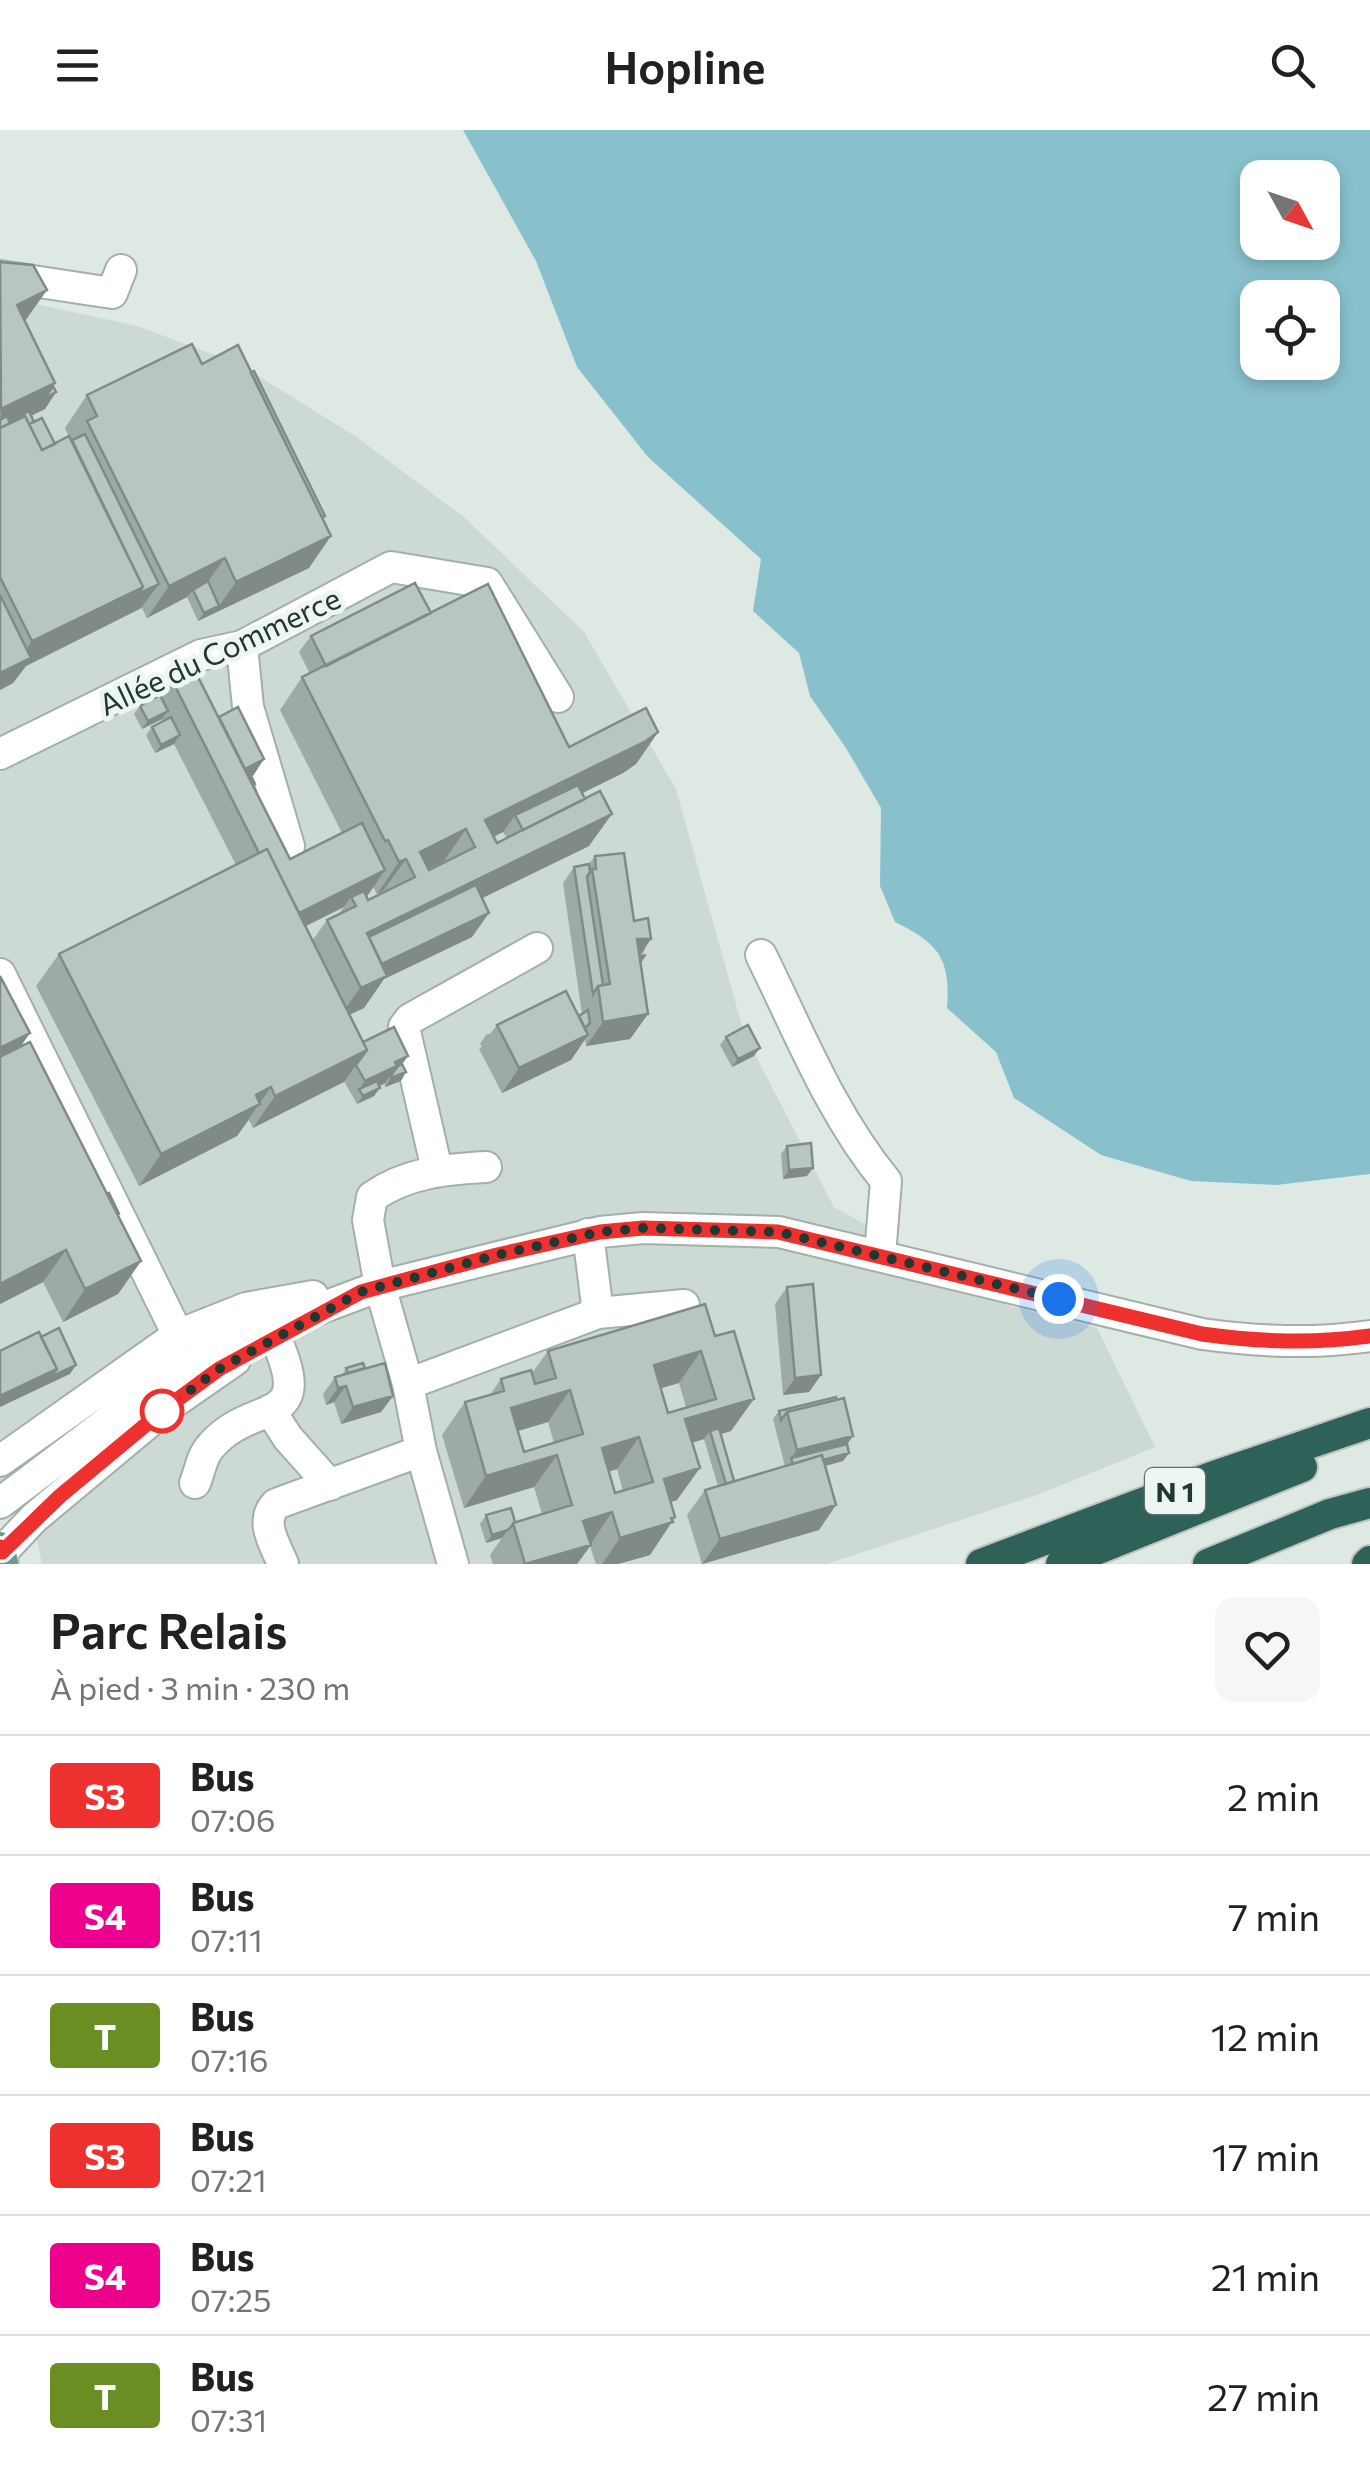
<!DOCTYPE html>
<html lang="fr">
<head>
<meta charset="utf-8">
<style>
	body { margin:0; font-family:Commissioner,sans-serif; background:#f6f6f6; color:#202124; height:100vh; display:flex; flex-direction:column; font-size:38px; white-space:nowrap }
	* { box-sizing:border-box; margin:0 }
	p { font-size:32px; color:#757577 }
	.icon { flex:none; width:55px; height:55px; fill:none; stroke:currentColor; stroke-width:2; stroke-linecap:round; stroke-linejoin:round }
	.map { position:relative; height:1434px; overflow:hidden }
	.drawer { display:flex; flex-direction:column; background:#fff; flex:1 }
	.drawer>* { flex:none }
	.badge { padding:0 20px; border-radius:8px; font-size:35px; line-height:65px }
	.needle { width:65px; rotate:130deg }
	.tools { position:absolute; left:1240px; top:30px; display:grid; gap:20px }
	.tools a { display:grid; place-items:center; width:100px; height:100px; border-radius:20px; background:#fff; box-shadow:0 5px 15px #0003; font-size:50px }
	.you { position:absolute; width:50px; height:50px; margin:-25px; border:8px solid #fff; border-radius:50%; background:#1a73e8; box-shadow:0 0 0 15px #1a73e833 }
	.map>.badge { position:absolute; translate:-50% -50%; box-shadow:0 0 0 5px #fff }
	.round { display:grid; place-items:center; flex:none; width:105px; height:105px; border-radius:20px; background:#f6f6f6 }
	.head { display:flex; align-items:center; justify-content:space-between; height:170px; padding:0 50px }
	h1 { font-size:48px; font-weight:600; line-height:75px }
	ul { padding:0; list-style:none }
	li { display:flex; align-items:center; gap:30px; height:120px; padding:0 50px; border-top:2px solid #e0e0e0 }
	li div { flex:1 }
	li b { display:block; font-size:38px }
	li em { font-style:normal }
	li .badge { min-width:110px; font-weight:700; text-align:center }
	header { display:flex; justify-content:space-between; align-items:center; height:130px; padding:0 50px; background:#fff; font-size:45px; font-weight:600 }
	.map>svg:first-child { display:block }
	.built { fill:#cdd9d3 }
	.water { fill:#88c1cc; fill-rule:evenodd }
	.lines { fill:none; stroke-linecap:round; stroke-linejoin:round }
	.minor-casing { stroke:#a2b0ab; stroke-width:34 }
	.major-casing { stroke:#bcc3c2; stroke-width:34 }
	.highway-casing { stroke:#bcc3c2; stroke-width:34 }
	.minor { stroke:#fff; stroke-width:30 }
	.major { stroke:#659d8f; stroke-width:30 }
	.highway { stroke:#2e6258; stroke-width:30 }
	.wall { fill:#9daaa5; fill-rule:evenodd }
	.shaded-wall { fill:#808b86 }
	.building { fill:#b7c6c0; stroke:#808b86; stroke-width:2.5; fill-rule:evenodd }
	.line-casing { stroke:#fff; stroke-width:22 }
	.line { stroke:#ee312f; stroke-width:15 }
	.walk { stroke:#213832; stroke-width:10; stroke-dasharray:0 18 }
	.stop-dot { fill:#fff; stroke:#ee312f; stroke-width:5 }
	.labels { text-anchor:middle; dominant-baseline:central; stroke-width:10; stroke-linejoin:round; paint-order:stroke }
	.shield { fill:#eef6f2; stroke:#5e716c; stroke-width:2.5 }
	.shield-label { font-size:28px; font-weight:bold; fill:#213832 }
	.street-label { font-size:30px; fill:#213832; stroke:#eef6f2 }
</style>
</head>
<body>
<header><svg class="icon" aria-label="menu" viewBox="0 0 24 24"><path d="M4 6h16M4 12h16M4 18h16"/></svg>Hopline<svg class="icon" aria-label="search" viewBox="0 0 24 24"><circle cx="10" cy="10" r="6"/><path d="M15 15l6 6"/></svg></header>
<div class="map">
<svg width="1370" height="1434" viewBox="0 0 1370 1434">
	<rect width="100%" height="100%" fill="#dee9e4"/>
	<!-- built -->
	<path class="built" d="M0,166L137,196L239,234L355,306L465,388L584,502L676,659L744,903L834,1077L1010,1176L1097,1198L1155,1317L1037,1365L827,1434H42L33,1391L14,1364L0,1352Z"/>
	<!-- water -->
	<path class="water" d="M463,0H1370V1044L1276,1055L1191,1051L1101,1025L1014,968L996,922L947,878C951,828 938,813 895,792L880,756L881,678L846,618L810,566L799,523L753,481L761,429L648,327L577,237L536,131ZM1258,48H1322V112H1258ZM1258,168H1322V232H1258Z"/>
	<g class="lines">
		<!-- minor casing -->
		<g class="minor-casing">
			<path id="minor" d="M0,146L112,163L121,140
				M242,516L248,577L289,716
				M0,624L201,525L242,516L391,437L487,453L558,567
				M761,825C799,902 831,984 886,1051L880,1125
				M0,844L178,1205
				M437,1040L404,897L410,889L537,818
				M588,1104L598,1183
				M408,1254L598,1183L684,1175
				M270,1280L288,1308L330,1355
				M0,1331L178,1205L246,1178L313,1166
				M195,1353C200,1341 202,1325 211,1316C253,1267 316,1300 276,1209
				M0,1373L179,1238L260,1201L380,1156L600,1102L643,1098L779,1102L1202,1204C1261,1212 1311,1214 1370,1206
				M2,1422L34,1388L166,1278L235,1230
				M283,1434C275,1414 259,1392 276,1374L421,1321
				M453,1434L421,1321L408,1254L380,1156L368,1090L372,1067C406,1043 445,1039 486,1037"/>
		</g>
		<!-- major casing -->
		<g class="major-casing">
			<path id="major" d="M0,1417L3,1434"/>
		</g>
		<!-- highway casing -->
		<g class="highway-casing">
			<path id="highway" d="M981,1434L1214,1346L1370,1293
				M1061,1434L1302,1337
				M1208,1434L1330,1384L1370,1373
				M1367,1434L1370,1431"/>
		</g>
		<!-- minor -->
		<use href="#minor" class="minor"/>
		<!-- major -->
		<use href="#major" class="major"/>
		<!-- highway -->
		<use href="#highway" class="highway"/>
	</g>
	<!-- wall -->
	<path class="wall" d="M0,132L47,160L25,191L55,253L53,256L56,262L45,279L31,286L34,292L55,314L69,307L65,298L87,265L202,234L325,386L309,438L198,491L187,467L147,488L142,478L26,536L13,553L0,560Z
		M431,483L569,617L658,602L636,634L623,643L582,663L589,716L482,768L472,807L384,849L364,878L349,885L363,912L402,934L401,951L385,957V954L379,956L374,966L357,974L344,951L253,998L249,990L237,1006L139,1056L36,856L59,824L236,735L174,614L155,623L146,605L152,597L163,591L162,589L142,599L134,584L140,576L154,568L170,546L219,587L264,629L251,646L254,657L290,729L342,703L280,580L302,547L310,544L299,522L311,506ZM503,702L507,708L497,713L493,707ZM373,757L377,764L384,762L368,770L366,766ZM344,777L339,784L327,790L312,811L305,796Z
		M595,726L634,791L651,809L646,816L640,833L648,884L630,909L586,916L585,909L571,930L502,963L479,919L482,916L480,914L486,905L491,903L497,895L579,886L582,884L563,753L574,737L589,734Z
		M0,846L21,917L118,1086L141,1131L118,1164L63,1192L43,1152L0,1174Z
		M726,907L754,926L732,937L720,915Z
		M787,1016L807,1046L783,1049L781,1024Z
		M787,1157L821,1245L809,1262L783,1265L775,1174Z
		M705,1174L731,1301L720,1304L734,1351L785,1336L773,1289L779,1281L836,1267L849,1323L843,1331L825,1336L819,1400L702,1434L687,1385L705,1360L718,1356L704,1309L692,1313L677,1370L671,1372L675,1387L650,1425L618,1434H596L590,1416L577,1434H493L490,1425L502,1408L486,1413L480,1394L486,1385L515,1392L542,1384L534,1357L464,1378L442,1305L465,1272L490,1265L501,1249L532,1243L548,1221ZM679,1253L686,1277L668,1283L661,1258ZM548,1292L554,1313L524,1322L518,1301ZM617,1339L623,1361L615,1363L608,1342Z
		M346,1238H365L393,1266L381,1282L341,1294L334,1272L326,1275L323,1264L335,1247L342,1245Z"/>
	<!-- shaded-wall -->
	<path class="shaded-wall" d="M47,160L24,192L17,175Z
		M55,253L45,268L56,262L45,279L3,299L0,296L1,279Z
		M331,406L309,438L198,491L204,483L219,476L236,452Z
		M225,428L202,460H193L187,467L147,488L169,456Z
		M159,454L141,478L26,536L13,553L0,560V544L14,537L32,511L143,457Z
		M168,581L162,589L142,599L148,591Z
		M658,602L636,634L623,643L520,694L515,685L503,702L475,716L485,690Z
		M180,605L174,614L155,623L161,615Z
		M264,629L253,646L242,651L247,638Z
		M612,684L589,716L368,824L367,803Z
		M466,699L444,731L414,746L420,722Z
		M406,729L383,761L377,764L399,732Z
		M385,740L368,765L354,772L351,767L344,777L274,812L291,787Z
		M489,783L472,807L384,849L364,878L338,890L374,837Z
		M637,809H651L640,825L647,824L641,833Z
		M648,884L630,909L586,916L603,892Z
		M590,893L584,902L588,905L571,930L502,963L519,938Z
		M30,903L8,935L0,939V918Z
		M760,918L754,926L732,937L738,929Z
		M367,920L344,952L253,998L275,966Z
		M408,926L396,943L391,945L385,953L361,964L359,959L365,951Z
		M406,942L401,951L385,957L391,948Z
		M271,957L237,1006L139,1056L161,1024L256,965Z
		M380,958L374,966L357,974L363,966Z
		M813,1038L807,1046L783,1049L789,1040Z
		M66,1120L43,1152L0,1174V1154Z
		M141,1131L118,1164L63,1192L85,1159Z
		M701,1221L679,1253L631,1267L654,1235Z
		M76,1235L70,1244L0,1277V1266L57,1239Z
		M821,1245L809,1262L783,1265L795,1248Z
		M346,1256L334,1272L326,1275L338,1258Z
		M570,1260L548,1292L488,1310L511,1278Z
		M393,1266L381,1282L341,1294L353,1277Z
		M754,1269L731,1301L712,1307L710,1301L704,1309L663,1321L685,1289Z
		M853,1306L841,1323L791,1328L797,1320Z
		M639,1307L617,1339L579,1350L602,1318Z
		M849,1323L843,1331L788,1346L794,1337Z
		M557,1325L534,1357L464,1378L486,1346Z
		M700,1338L677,1370L642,1381L664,1349Z
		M836,1375L819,1400L702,1434L720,1409Z
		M612,1382L590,1415L583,1391Z
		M675,1387L650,1425L618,1434H602L620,1408Z
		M508,1400L502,1408L486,1413L492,1405Z
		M591,1415L577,1434H525Z"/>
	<!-- building -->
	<path class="building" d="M0,132L33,135L47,160L17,175L55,253L1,279Z
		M192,214L202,234L238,215L331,406L236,452L225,428L169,456L87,291L97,286L87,265Z
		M254,241L325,386L322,387L251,243Z
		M53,256L56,262L45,268Z
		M29,281L34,292L29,294L25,286L10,293L9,291Z
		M7,286L10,293L0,298V290Z
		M25,286L42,320L69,306L143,457L32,511L0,447V298Z
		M42,288L55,314L42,320L29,294Z
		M85,304L159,454L138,464L143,457L72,310Z
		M208,451L219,476L204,483L193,460Z
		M415,453L431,483L326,536L311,506Z
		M488,454L569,617L646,578L658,602L646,611L485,690L497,713L600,661L612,684L367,803L387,846L361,858L327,790L356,776L351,767L364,761L368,770L415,747L406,729L399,732L388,710L385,711L302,547ZM466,699L475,717L429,740L420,722Z
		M0,465L31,528L0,543Z
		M192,535L290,729L362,693L385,740L299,783L267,719L259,723L170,546Z
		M160,565L168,581L148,591L140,576Z
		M238,577L264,629L247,638L255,654L253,655L219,587Z
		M171,587L180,605L161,615L152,597Z
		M578,655L585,669L523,700L515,685Z
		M267,719L367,920L275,966L271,957L256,965L260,974L161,1024L59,824Z
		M624,723L634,791L648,788L651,809H637L648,884L603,892L598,856L610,854L592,739H596L595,726Z
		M589,734L590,742L587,747L603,855L598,856L593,864L574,737Z
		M476,755L489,783L382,834L369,807Z
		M0,846L30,903L0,918Z
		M566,861L588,905L519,938L497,895Z
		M588,880L590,893L585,898L579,886Z
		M748,895L760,918L738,929L726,907Z
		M394,897L408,926L395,932L397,936L365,951L356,935L367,920L363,912Z
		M30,912L141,1131L85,1159L66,1120L0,1154V927Z
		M402,934L406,942L391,948V946L397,937Z
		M377,951L380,958L363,966L359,959Z
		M811,1013L813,1038L789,1040L787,1016Z
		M109,1063L119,1084L118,1085L107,1064Z
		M813,1154L821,1245L795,1248L787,1157Z
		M705,1174L715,1206L734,1201L754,1269L685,1289L700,1338L664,1349L675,1387L671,1388L673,1392L620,1408L612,1382L583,1391L591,1415L525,1434L513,1393L572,1375L557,1325L486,1346L465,1272L504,1261L501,1249L531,1240L535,1254L556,1248L548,1221ZM701,1221L716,1269L668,1283L654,1235ZM570,1260L583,1304L524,1322L511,1278ZM639,1307L653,1352L615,1363L602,1318Z
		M59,1198L76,1235L51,1247L57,1239L41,1207Z
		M39,1202L57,1239L0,1266V1221Z
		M363,1233L365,1238L348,1243L346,1238Z
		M385,1233L393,1266L353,1277L346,1256L338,1258L335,1247Z
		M836,1267V1270L787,1282L781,1290L779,1281Z
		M844,1268L853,1306L797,1320L787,1282Z
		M719,1298L734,1351L726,1354L710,1301Z
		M847,1314L849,1323L823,1330L822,1325L793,1334L791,1328Z
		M822,1325L836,1375L720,1409L705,1360Z
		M511,1378L515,1392L508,1400L492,1405L486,1385Z"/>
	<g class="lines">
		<!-- line casing -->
		<g class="line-casing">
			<path id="line" d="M0,1417L2,1422L60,1366L166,1278L219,1239L361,1162L497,1125L600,1102L643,1098L778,1102L1202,1204C1260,1212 1312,1214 1370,1206"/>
		</g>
		<!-- line -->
		<use href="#line" class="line"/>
		<!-- walk -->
		<path class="walk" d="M162,1281L219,1239L361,1162L497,1125L600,1102L643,1098L778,1102L1059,1169"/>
	</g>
	<!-- markers -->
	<circle class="stop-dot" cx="162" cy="1281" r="20"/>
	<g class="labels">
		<!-- shield labels -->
		<rect class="shield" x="1145" y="1338" width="60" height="46" rx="8"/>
		<g class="shield-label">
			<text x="1175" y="1361">N 1</text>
		</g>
		<!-- street labels -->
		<g class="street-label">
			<text transform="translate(219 520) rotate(-25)">Allée du Commerce</text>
		</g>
	</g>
</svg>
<div class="tools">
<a><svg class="needle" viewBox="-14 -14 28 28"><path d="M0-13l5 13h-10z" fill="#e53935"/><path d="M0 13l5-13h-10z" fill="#757577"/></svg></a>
<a><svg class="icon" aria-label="locate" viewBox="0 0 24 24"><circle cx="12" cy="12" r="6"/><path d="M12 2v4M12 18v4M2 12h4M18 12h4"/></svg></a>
</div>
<div class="you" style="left:1059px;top:1169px"></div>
</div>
<section class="drawer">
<div class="head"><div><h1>Parc Relais</h1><p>À pied · 3 min · 230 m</p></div><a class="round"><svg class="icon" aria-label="heart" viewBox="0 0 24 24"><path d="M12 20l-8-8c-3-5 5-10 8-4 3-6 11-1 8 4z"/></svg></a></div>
<ul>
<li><span class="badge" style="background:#ee312f;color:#fff">S3</span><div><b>Bus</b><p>07:06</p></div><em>2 min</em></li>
<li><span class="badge" style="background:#ec008c;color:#fff">S4</span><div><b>Bus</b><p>07:11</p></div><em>7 min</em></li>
<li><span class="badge" style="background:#6b8e23;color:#fff">T</span><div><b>Bus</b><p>07:16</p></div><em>12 min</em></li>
<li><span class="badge" style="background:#ee312f;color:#fff">S3</span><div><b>Bus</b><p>07:21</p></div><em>17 min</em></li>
<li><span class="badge" style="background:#ec008c;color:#fff">S4</span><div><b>Bus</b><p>07:25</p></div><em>21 min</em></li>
<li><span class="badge" style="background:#6b8e23;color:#fff">T</span><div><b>Bus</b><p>07:31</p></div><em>27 min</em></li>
</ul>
</section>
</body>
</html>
